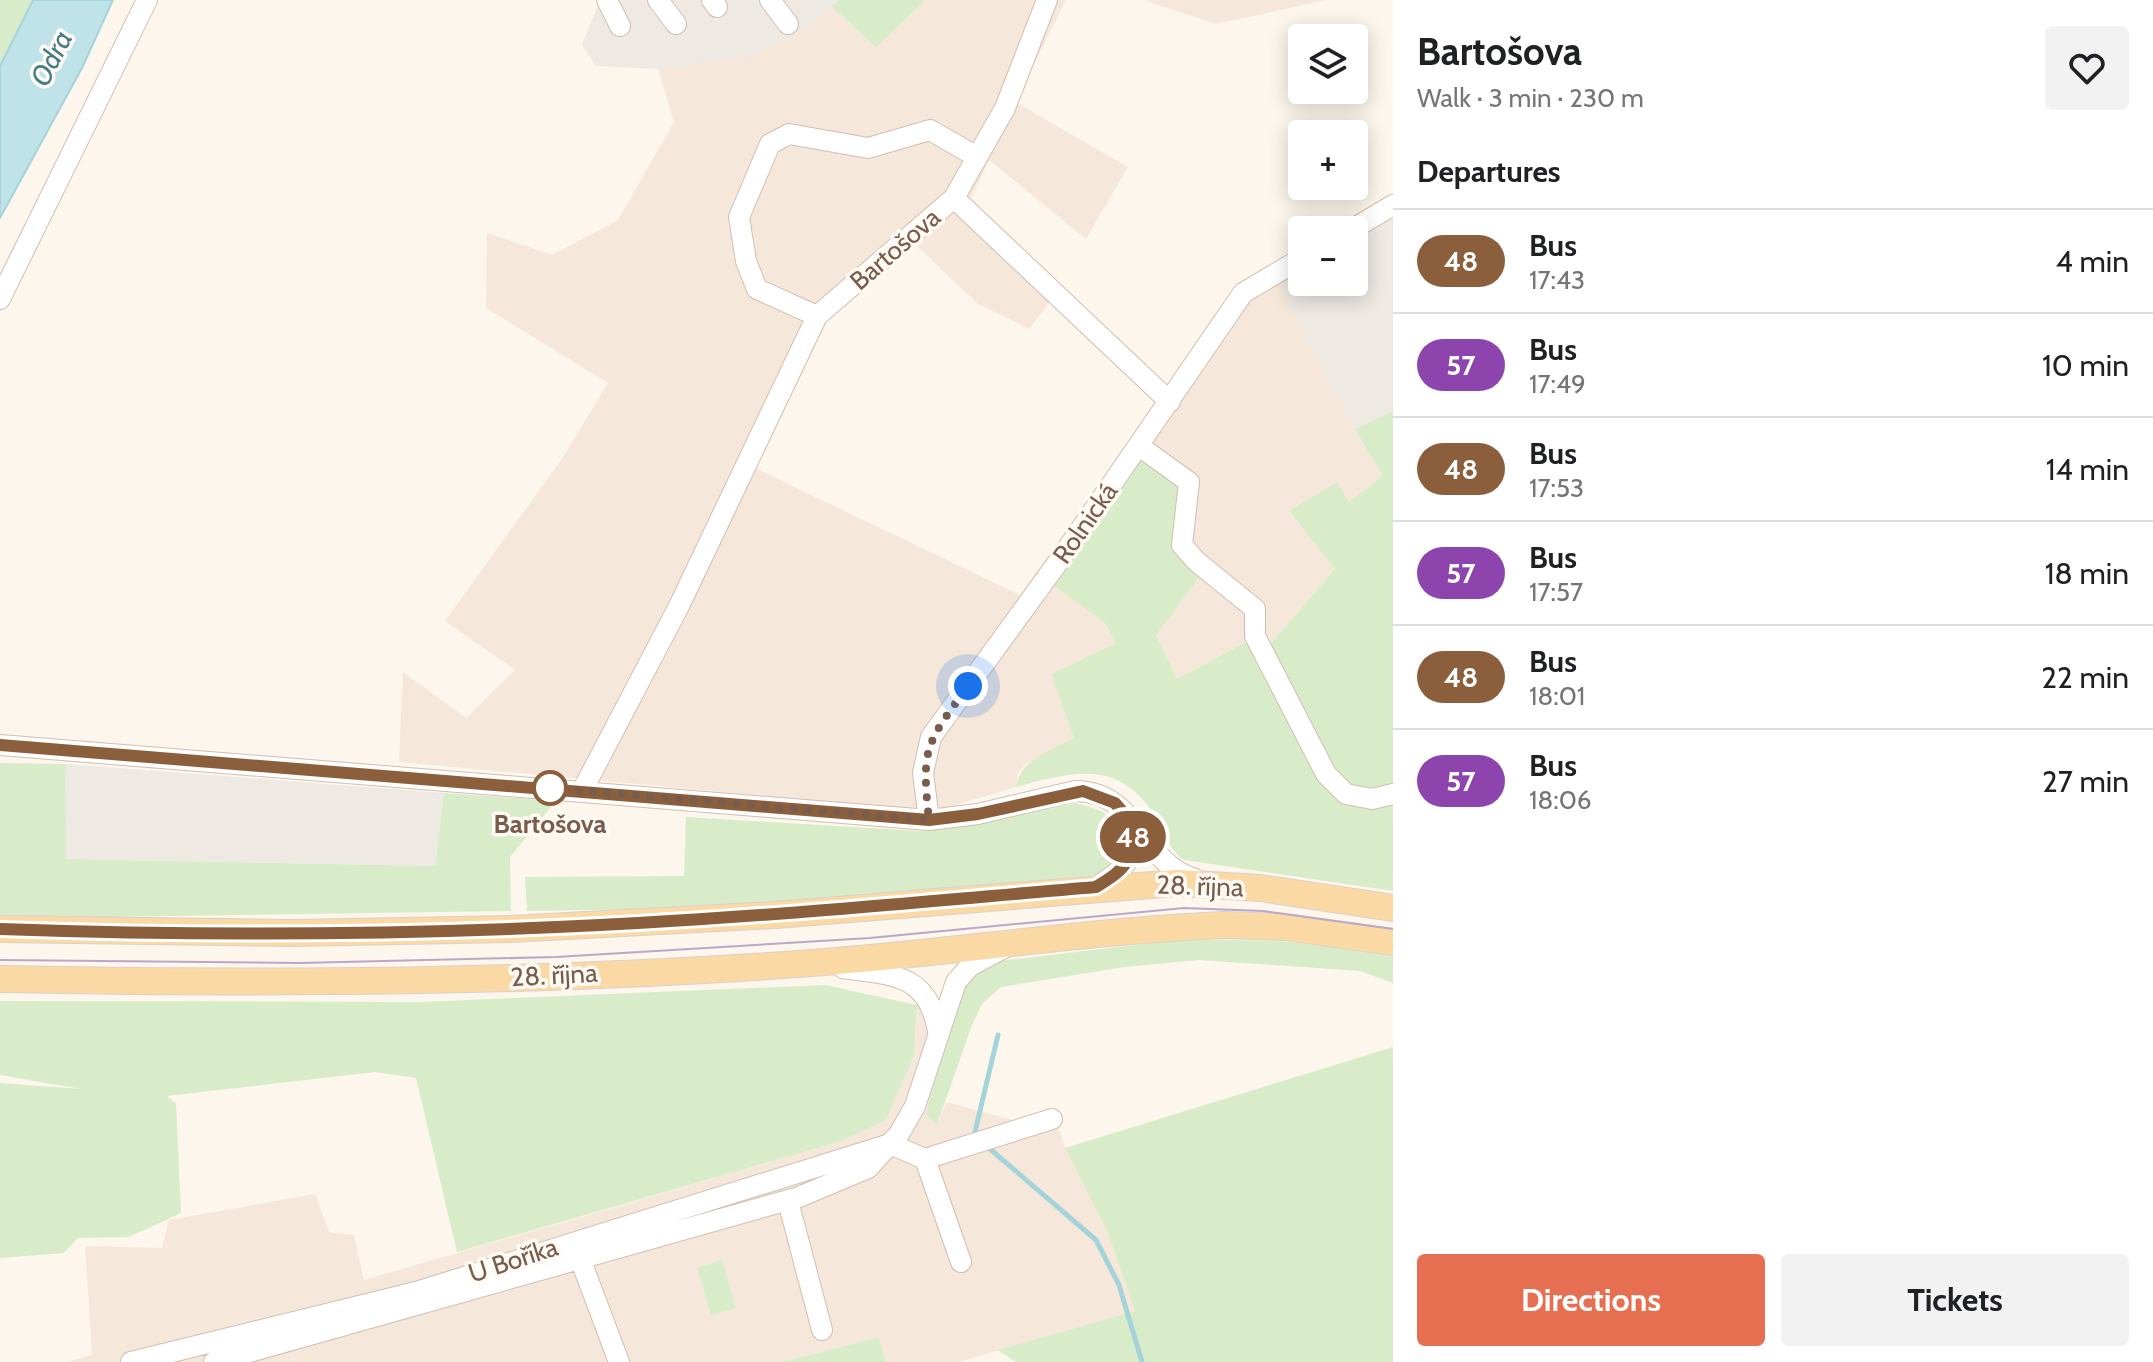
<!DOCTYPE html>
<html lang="en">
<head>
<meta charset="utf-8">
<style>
	body { margin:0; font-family:Cabin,sans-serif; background:#f2f2f2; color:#202124; height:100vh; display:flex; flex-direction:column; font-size:30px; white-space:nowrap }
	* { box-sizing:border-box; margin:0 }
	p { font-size:26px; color:#757577 }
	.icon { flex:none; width:44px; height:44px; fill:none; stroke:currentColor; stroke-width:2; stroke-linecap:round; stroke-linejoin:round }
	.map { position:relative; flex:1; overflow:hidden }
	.details { display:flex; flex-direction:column; background:#fff; width:760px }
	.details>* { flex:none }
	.badge { padding:0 16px; border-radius:26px; font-size:28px; line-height:52px }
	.controls { position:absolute; left:1288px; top:24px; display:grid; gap:16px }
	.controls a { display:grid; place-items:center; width:80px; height:80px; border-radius:8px; background:#fff; box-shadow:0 4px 20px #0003; font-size:40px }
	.you { position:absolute; width:40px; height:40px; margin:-20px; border:6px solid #fff; border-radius:50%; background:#1a73e8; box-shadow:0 0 0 12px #1a73e833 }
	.map>.badge { position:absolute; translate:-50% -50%; box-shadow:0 0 0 4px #fff }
	h2 { padding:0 24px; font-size:30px; line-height:72px }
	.round { display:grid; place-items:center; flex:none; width:84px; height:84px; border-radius:8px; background:#f2f2f2 }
	.summary { display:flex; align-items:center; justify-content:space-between; height:136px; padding:0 24px }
	h1 { font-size:38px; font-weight:700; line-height:60px }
	.action { display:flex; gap:16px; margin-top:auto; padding:16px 24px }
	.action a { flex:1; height:92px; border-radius:8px; background:#e76f51; color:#fff; font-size:32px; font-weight:700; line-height:92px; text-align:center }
	.action a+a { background:#f2f2f2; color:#202124 }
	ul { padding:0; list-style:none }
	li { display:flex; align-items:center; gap:24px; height:104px; padding:0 24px; border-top:2px solid #e0e0e0 }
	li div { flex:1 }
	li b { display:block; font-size:30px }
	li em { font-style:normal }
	li .badge { min-width:88px; font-weight:700; text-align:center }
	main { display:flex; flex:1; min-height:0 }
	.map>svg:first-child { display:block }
	.residential { fill:#f5e8da }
	.industrial { fill:#efe9e4 }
	.green { fill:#d8ecc9 }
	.water { fill:#bfe3e8; stroke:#a5d3da; stroke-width:2 }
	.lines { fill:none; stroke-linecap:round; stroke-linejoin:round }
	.stream { stroke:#a5d3da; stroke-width:5 }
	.minor-casing { stroke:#d1beb0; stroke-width:22 }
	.major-casing { stroke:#dad1cd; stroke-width:28 }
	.minor { stroke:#fff; stroke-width:20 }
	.major { stroke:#fbd9a5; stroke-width:26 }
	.tram { stroke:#b9a8c9; stroke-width:2 }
	.line-casing { stroke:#fff; stroke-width:18 }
	.line { stroke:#8b5e3c; stroke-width:12 }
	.walk { stroke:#7a5c4d; stroke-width:8; stroke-dasharray:0 14.4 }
	.stop-dot { fill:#fff; stroke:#8b5e3c; stroke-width:4 }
	.labels { text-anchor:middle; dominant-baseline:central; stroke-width:7; stroke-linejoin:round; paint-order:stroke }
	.street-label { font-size:26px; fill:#7a5c4d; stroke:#fffaf3 }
	.stop-label { font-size:26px; font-weight:bold; fill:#7a5c4d; stroke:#fffaf3 }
	.water-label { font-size:28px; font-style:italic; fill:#437c86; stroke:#fffaf3 }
</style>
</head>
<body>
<main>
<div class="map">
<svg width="1393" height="1362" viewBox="0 0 1393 1362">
	<rect width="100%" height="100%" fill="#fdf6ec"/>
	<!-- residential -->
	<path class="residential" d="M926,0H1066L1015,102L1128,167L1086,239L989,160L969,203L1059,290L1029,329L978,304L915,244L822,323L755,468L1020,595L1239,289L1278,281L1383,476L1349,502L1289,512L1336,568L1267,648L1254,656L1246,642L1177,679L1156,635L1105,623L1116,643L1051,674L1075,738L1027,763L1018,772L1016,787L949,807L907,809L399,762L403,672L466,718L515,670L445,621L561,460L608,383L486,308L487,233L552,255L618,220L674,122L658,69L749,57L794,36L831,6L876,47Z
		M1143,0H1327L1216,24Z
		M957,996L937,1124L947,1102L1020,1122L1054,1111L1065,1148L1107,1231L1135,1311L959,1362H886L879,1337L782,1362H67L92,1355L85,1246L162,1248L169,1220L315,1194L329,1232L354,1235L364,1280L842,1141L885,1120L914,1056L917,1005Z"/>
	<!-- industrial -->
	<path class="industrial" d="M600,0H839L794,36L749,57L658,69L596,66L582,45Z
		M1393,214V411L1355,429L1278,282L1302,267V282H1354V237Z
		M65,764L444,793L435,866L65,859Z"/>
	<!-- green -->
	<path class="green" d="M0,0H33L0,66Z
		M839,0H926L876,47L831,6Z
		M1393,411V891L1184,860C1171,852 1164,832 1157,819C1120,758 1075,771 1016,787C1020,759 1051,751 1074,738L1051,674L1116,643L1105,623L1053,585L1141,460L1181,485L1177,532L1208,565L1156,635L1177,679L1246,642L1254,655L1267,648L1335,569L1289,511L1337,482L1349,502L1383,476L1355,429Z
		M0,763L65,764L66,859L435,866L444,793L556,801L510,857L511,911L46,918L0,915Z
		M1075,803C1109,811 1118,817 1124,852L1114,867L1100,875L713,908L527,911L525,877L684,876L686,817L921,831L960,827Z
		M1187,939L1281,941L1393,954V983L1360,971L1199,960L1124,967L1001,987L982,1004L972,1025L937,1125L926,1114L957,996L974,977L998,961Z
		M825,985L917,1005L914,1056L886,1120L842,1141L457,1252L416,1078L375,1072L167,1096L176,1104L181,1213L129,1237L78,1238L64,1253L0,1258V1083L81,1089L0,1075V1001L421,1002Z
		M1393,1047V1362H1016L998,1350L1135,1311L1107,1231L1065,1148Z
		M722,1260L736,1308L711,1315L697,1268Z
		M879,1337L886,1362H782Z"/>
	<!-- water -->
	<path class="water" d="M33,0H113L82,68L0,218V66Z"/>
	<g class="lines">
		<!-- stream -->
		<path class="stream" d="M974,1136L998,1035
			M990,1149L1096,1240L1119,1285L1142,1362"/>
		<!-- minor casing -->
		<g class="minor-casing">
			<path id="minor" d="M607,0L620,26
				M658,0L676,24
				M712,0L717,7
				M770,0L788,24
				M954,198L1170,402
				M1351,230L1393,205
				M0,299L147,0
				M817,316L757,289L746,261L739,217L770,144L789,134L868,148L930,130L977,157
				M1139,446L1189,482L1182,545L1196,561L1255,609V636L1326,774L1346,794L1372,799L1393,794
				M0,745L929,820L978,814L1075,791C1139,791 1139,862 1195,879
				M582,791L679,606L817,316L954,198L1005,108L1047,0
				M929,820L923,773L931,737L1061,558L1243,293L1302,258
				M1096,887C1129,867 1131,862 1133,824
				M843,968C892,975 928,973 938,1031
				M890,1144L925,1159L1052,1119
				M925,1159L961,1262
				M788,1201L822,1330
				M581,1261L619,1362
				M131,1362L416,1292L890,1144
				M214,1362L799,1197L868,1168L899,1134L915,1106L956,982L970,966L1004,948"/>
		</g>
		<!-- major casing -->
		<g class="major-casing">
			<path id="major" d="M0,929L293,933L511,929L775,915L1177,883L1260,888L1393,908
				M0,979C270,984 542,983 812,963C949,953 1086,931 1223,925L1285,927L1393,942"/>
		</g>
		<!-- minor -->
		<use href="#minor" class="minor"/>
		<!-- major -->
		<use href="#major" class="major"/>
		<!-- tram -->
		<path class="tram" d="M0,960L300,963L556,957L870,938L1184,908L1263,911L1393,929"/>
	</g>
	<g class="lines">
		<!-- line casing -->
		<g class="line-casing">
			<path id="line" d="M0,745L929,820L978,814L1083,791L1115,803L1133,824C1131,862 1129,867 1096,887C930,901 766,917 600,925C400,935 200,936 0,929"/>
		</g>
		<!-- line -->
		<use href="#line" class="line"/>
		<!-- walk -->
		<path class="walk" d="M550,788L929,820C921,747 926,744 968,686"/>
	</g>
	<!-- markers -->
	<circle class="stop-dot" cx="550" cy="788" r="16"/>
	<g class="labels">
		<!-- street labels -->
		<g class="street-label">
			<text transform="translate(895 249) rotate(-41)">Bartošova</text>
			<text transform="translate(1085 523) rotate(-55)">Rolnická</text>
			<text transform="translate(1200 886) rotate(2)">28. října</text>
			<text transform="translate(554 975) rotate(-3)">28. října</text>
			<text transform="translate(513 1260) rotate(-18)">U Boříka</text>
		</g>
		<!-- stop labels -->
		<g class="stop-label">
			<text x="550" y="824">Bartošova</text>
		</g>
		<!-- water labels -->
		<g class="water-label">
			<text transform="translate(51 58) rotate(-63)">Odra</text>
		</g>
	</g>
</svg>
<div class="controls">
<a><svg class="icon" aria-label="layers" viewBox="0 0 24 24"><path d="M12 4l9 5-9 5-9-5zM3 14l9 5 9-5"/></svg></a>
<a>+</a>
<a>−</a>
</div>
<div class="you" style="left:968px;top:686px"></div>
<b class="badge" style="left:1133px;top:837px;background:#8b5e3c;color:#fff">48</b>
</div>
<section class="details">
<div class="summary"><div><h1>Bartošova</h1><p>Walk · 3 min · 230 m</p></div><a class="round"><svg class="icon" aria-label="heart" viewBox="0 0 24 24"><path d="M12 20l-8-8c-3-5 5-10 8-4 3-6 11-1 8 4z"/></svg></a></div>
<h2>Departures</h2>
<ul>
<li><span class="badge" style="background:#8b5e3c;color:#fff">48</span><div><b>Bus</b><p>17:43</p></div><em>4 min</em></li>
<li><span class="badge" style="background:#8e44ad;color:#fff">57</span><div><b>Bus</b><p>17:49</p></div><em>10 min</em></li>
<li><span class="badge" style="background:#8b5e3c;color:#fff">48</span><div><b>Bus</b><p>17:53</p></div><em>14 min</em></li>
<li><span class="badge" style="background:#8e44ad;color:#fff">57</span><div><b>Bus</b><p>17:57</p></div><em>18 min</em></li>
<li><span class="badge" style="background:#8b5e3c;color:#fff">48</span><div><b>Bus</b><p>18:01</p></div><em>22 min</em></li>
<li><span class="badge" style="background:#8e44ad;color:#fff">57</span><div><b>Bus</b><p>18:06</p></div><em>27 min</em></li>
</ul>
<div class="action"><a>Directions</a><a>Tickets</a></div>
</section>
</main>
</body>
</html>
